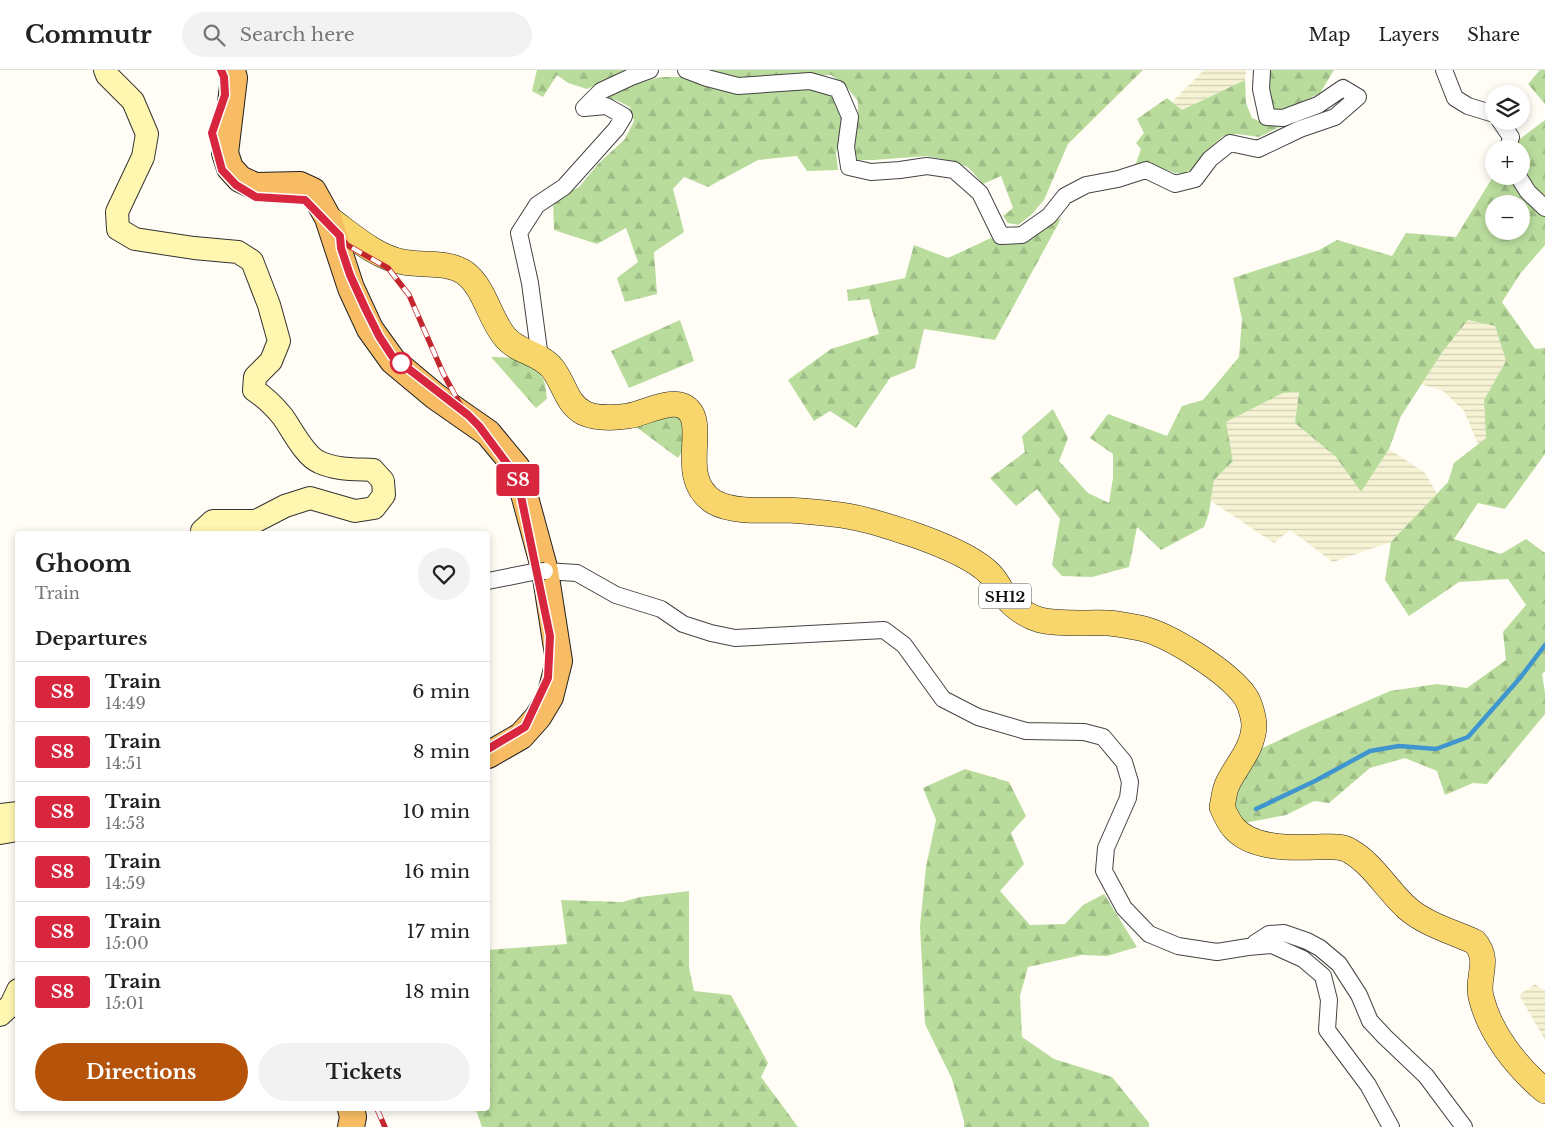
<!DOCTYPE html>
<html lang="en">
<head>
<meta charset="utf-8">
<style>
	body { margin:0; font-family:"Libre Baskerville",serif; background:#f2f2f2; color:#222; height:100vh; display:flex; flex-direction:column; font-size:19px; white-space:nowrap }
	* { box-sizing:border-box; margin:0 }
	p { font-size:16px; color:#767676 }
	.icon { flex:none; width:28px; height:28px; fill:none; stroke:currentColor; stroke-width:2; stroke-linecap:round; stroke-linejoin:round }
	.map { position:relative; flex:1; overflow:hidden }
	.side { position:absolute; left:15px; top:461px; width:475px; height:580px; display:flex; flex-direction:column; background:#fff; border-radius:5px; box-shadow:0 2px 8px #0003 }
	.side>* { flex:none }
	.badge { padding:0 10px; border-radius:4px; font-size:18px; line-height:32px }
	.tools { position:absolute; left:1485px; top:15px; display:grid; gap:10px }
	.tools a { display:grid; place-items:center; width:45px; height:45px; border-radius:50%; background:#fff; box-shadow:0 2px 8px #0003; font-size:25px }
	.map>.badge { position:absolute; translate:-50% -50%; box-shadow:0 0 0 2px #fff }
	h2 { padding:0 20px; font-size:19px; line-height:45px }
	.round { display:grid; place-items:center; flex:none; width:52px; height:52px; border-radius:26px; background:#f2f2f2 }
	.overview { display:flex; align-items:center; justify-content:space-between; height:85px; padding:0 20px }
	h1 { font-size:24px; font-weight:700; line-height:38px }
	.button { display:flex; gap:10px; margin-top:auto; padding:10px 20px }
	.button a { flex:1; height:58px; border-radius:30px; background:#b45309; color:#fff; font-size:20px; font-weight:700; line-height:58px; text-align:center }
	.button a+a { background:#f2f2f2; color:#222 }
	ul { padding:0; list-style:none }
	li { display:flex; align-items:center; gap:15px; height:60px; padding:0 20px; border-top:1px solid #e0e0e0 }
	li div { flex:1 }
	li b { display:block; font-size:19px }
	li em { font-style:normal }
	li .badge { min-width:55px; font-weight:700; text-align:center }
	header { display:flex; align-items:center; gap:30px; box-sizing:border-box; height:70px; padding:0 25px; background:#fff; border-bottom:1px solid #e0e0e0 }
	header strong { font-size:24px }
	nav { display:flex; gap:28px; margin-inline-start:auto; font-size:18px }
	.search { width:350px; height:45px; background:#f2f2f2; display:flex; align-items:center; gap:12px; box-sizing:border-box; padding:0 18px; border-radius:28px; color:#767676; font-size:19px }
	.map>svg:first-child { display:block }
	.farmland { fill:url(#farmland-rules) }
	.forest { fill:url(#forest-firs); fill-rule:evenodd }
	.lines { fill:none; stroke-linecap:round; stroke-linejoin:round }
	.stream { stroke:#3f96cf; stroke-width:4.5 }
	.minor-casing { stroke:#444; stroke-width:18 }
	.secondary-casing { stroke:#333; stroke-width:24 }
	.primary-casing { stroke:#222; stroke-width:26 }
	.trunk-casing { stroke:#222; stroke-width:28 }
	.minor { stroke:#fff; stroke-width:16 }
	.secondary { stroke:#fff6b0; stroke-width:22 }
	.primary { stroke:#f9d66b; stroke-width:25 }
	.trunk { stroke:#f7bc64; stroke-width:26 }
	.rail-casing { stroke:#c4262e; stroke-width:5.5 }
	.rail { stroke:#fff; stroke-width:4; stroke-dasharray:11; stroke-linecap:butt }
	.minor-bridge-casing { stroke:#444; stroke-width:18; stroke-linecap:butt }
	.minor-bridge { stroke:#fff; stroke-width:16 }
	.line-casing { stroke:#fff; stroke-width:11 }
	.line { stroke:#d7263d; stroke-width:8 }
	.stop-dot { fill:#fff; stroke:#d7263d; stroke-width:2.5 }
	.labels { text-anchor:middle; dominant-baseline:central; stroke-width:5; stroke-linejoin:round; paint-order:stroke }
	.shield { fill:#fff; stroke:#585858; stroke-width:1 }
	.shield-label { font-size:15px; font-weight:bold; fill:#111 }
</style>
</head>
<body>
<header>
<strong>Commutr</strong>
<div class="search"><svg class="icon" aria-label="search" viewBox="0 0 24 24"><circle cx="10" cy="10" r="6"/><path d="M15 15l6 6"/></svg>Search here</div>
<nav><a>Map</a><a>Layers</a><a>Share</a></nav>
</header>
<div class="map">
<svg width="1545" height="1057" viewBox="0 0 1545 1057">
	<defs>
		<pattern id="farmland-rules" width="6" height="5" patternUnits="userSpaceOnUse" patternTransform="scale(1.25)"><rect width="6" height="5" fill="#f6f3d4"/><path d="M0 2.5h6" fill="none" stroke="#d2cfb5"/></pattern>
		<pattern id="forest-firs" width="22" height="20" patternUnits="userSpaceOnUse" patternTransform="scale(1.25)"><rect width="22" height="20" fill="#b9dc9c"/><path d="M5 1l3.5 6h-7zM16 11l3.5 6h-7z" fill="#9ebc85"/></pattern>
	</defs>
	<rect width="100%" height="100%" fill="#fffdf5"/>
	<!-- farmland -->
	<path class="farmland" d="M1204,0H1246L1245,10L1182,40L1172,32Z
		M1468,250L1495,256L1506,291L1484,330L1486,368L1478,374L1464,341L1443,321L1421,314L1443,281Z
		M1299,322L1295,353L1336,387L1361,422L1389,379L1425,403L1437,424L1391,472L1333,492L1290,460L1274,473L1211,431L1214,410L1233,391L1226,352L1283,323Z
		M1535,914L1545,921V970L1519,925Z"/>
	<!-- forest -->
	<path class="forest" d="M537,0H630L587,19L568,13L557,5L543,27L532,21Z
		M702,0H1143L1068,74L1044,130L1031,145L1018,155L1008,153L1003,146L1013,138L1001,106L983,114L968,97L947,90L927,86L874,90H857L853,73L858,54V31L845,15L831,5L737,11Z
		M1268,0H1334L1320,23L1295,36L1271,41L1266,27Z
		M1540,0H1545V34L1528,14Z
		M660,7H682L707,16L808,18L835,26L844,46L836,83L838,100L807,101L797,86L758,90L708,117L684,107L673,119L684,162L654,182L657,224L625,232L617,208L638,192L626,158L597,174L554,160L553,131L579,117L598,94L625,69L634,51L630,37L616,30L604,29L633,15Z
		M1245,10L1246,33L1252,48L1266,54L1288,53L1259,67L1237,64L1223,66L1213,75L1204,89L1188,104L1175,103L1159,97L1135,96L1141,79L1136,73L1144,63L1137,49L1167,28L1182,40Z
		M1545,50V133L1521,101V79H1514L1517,71Z
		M1494,105L1511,106L1524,126L1545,146V175L1520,204L1502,232L1535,279L1545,278V384L1505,439L1478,433L1454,469L1501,484L1526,469L1545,483V601L1542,604L1545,623V644L1487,714L1473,713L1445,725L1437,701L1405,688L1370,698L1329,733L1314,731L1286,745L1239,754L1232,725L1258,680L1305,658L1390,621L1437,614L1467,618L1506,590L1503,562L1526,535L1508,509L1459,512L1409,546L1385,510L1391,472L1448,412L1454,393L1486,368L1484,330L1506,291L1495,256L1468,250L1443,281L1401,346L1389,379L1361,422L1336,387L1295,353L1299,322L1283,323L1226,352L1233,391L1214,410L1209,443L1204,457L1161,480L1137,457L1129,497L1092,507L1062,506L1052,495L1060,449L1037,419L1016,436L990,408L1025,382L1022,366L1053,339L1068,368L1059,391L1088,423L1109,433L1113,408V384L1090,368L1108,344L1167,366L1182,336L1203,330L1239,287L1242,249L1233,208L1319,180L1337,170L1392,186L1406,163L1456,167ZM1494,134H1521V161H1494Z
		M1062,147L995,270L924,259L915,298L890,308L856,358L830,341L814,351L788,310L831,279L879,264L869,229L848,231L847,220L905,208L914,175L948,188L991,168L1005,174L1024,172Z
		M680,250L694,291L629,318L611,281Z
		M491,287C512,287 531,288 543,309C546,314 546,323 547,329L536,338Z
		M658,342L685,349L688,372L678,388L628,351Z
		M965,699L1009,712L1026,746L1011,763L1024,794L1000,821L1030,855L1065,854L1083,835L1104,824L1137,877L1107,886L1082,885L1028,897L1020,926L1022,967L1054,989L1112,1007L1149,1053V1057H964V1051L952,1009L925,954L920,856L926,797L936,750L923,718Z
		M689,821V898L694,921L731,925L768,993L761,1007L798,1057H482L476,1040L474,1039H488V880L567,874L561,830L622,832L640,827Z"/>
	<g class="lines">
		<!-- stream -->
		<path class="stream" d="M1256,739L1315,711L1370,681L1399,676L1436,679L1468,667L1520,608L1545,575"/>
		<!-- minor casing -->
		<g class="minor-casing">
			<path id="minor" d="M686,0L707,8L738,16L810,11L838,19L850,47L846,77L849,97L871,102L900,100L927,96L954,100L980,123L1001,166L1022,165L1049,146L1065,126L1086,115L1118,109L1146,100L1175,114L1195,109L1210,89L1230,73L1258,79L1300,59L1335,47L1358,27L1343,18L1318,35L1283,48L1267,47L1261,19L1262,0
				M1444,0L1455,28L1468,36L1494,44
				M1500,51L1511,67L1508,79
				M1518,106L1528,122L1545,138
				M540,288L530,213L519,163L537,135L564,117L616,59L624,46L606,36L584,38L601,21L631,7L650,0
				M545,501L577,503L616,525L661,539L683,554L711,563L735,568L884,560L904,575L943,629L978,647L1026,661L1084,662L1103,667L1124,692L1130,712L1128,728L1106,778L1104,801L1124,838L1149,864L1178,876L1217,882L1248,877L1272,875L1303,889L1323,906L1329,930L1327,960L1368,1015L1391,1057
				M488,511L533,502
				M1255,873L1269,864L1284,863L1307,871L1320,878L1339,894L1359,925L1370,951L1385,967L1426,1006L1464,1057"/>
		</g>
		<!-- secondary casing -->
		<g class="secondary-casing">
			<path id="secondary" d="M105,0L107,5L133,31L147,64L143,87L117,142L118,159L135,169L194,178L238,182L252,191L269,235L279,271L271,291L255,307L254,320C266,328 274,336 283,347C292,360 305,386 319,392C336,400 355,399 373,400L383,411L384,425L374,438L355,441L310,428L285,436L256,451H213L202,461V464
				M0,745L18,743
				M0,763L18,760
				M0,945L11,935L18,920"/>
		</g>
		<!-- primary casing -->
		<g class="primary-casing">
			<path id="primary" d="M328,148C351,164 375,187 403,192C423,196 448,191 465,203C485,218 489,248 505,267C517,282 540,283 552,298C564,312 566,334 584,343C597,349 614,348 628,346C643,344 669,329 683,336C712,350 674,407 714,432C733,443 766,440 788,440C803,441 818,442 832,444C858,446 887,456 912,464C935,472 973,486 990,504C996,510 1000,518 1004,525C1013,536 1026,546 1040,550C1063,555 1086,552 1109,553C1119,554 1130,556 1140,558C1169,564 1228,602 1245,626C1250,633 1254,648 1254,656C1253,679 1237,694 1228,713C1224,720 1224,729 1222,737C1225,744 1228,751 1233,757C1251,779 1291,778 1316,777C1327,777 1341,775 1350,781C1372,793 1388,821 1407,838C1425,854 1453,862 1475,872C1491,891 1476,907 1481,927C1490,964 1517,997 1545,1021"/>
		</g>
		<!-- trunk casing -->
		<g class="trunk-casing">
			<path id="trunk" d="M232,0L234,8L225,83L230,98L240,109L255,116L300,115L313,121L328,148L351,218L370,259L393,291L435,326L488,363L517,398L545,501L559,591L550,627L538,647L521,666L488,685
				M351,1057L353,1047L351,1039"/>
		</g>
		<!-- minor -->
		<use href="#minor" class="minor"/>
		<!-- secondary -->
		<use href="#secondary" class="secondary"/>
		<!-- primary -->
		<use href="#primary" class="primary"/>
		<!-- trunk -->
		<use href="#trunk" class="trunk"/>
		<!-- rail casing -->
		<g class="rail-casing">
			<path id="rail" d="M221,0L224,7L225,25L212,63L223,99L235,115L257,127L305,130L331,156L347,175L388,198L409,225L443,303L463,340L479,356L517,407L550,567L548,609L525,657L488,679
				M340,167C345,200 370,259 392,285C398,293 408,298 416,304C430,315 445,326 459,337
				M377,1039L385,1057"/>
		</g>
		<!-- rail -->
		<use href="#rail" class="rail"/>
		<!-- minor-bridge casing -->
		<g class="minor-bridge-casing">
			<path id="minor-bridge" d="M533,502L545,501"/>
		</g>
		<!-- minor-bridge -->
		<use href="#minor-bridge" class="minor-bridge"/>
	</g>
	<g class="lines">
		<!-- line casing -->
		<g class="line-casing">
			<path id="line" d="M221,0L224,7L225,25L212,63L222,100L236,115L256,127L305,130L340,166L341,178L350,205L366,240L379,266L392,286L468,345L479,356L517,407L550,566L548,608L525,657L488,679"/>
		</g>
		<!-- line -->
		<use href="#line" class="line"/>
	</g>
	<!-- markers -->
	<circle class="stop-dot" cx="401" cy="293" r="10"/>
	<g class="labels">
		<!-- shield labels -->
		<rect class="shield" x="979" y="513.5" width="52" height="25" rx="4"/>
		<g class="shield-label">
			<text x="1005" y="526">SH12</text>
		</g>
	</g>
</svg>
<div class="tools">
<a><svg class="icon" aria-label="layers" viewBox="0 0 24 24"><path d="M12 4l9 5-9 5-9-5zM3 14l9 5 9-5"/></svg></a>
<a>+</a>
<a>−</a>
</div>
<b class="badge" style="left:518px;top:410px;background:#d7263d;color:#fff">S8</b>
<section class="side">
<div class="overview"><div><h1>Ghoom</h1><p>Train</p></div><a class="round"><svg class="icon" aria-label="heart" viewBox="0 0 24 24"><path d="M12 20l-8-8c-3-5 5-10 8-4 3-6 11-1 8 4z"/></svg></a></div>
<h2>Departures</h2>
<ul>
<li><span class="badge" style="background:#d7263d;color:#fff">S8</span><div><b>Train</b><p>14:49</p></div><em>6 min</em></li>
<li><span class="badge" style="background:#d7263d;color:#fff">S8</span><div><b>Train</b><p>14:51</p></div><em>8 min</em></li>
<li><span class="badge" style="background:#d7263d;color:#fff">S8</span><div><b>Train</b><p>14:53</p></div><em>10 min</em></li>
<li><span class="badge" style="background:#d7263d;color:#fff">S8</span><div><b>Train</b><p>14:59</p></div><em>16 min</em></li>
<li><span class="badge" style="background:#d7263d;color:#fff">S8</span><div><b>Train</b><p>15:00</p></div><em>17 min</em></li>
<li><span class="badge" style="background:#d7263d;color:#fff">S8</span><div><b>Train</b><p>15:01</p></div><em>18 min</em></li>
</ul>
<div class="button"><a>Directions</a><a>Tickets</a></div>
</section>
</div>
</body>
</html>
